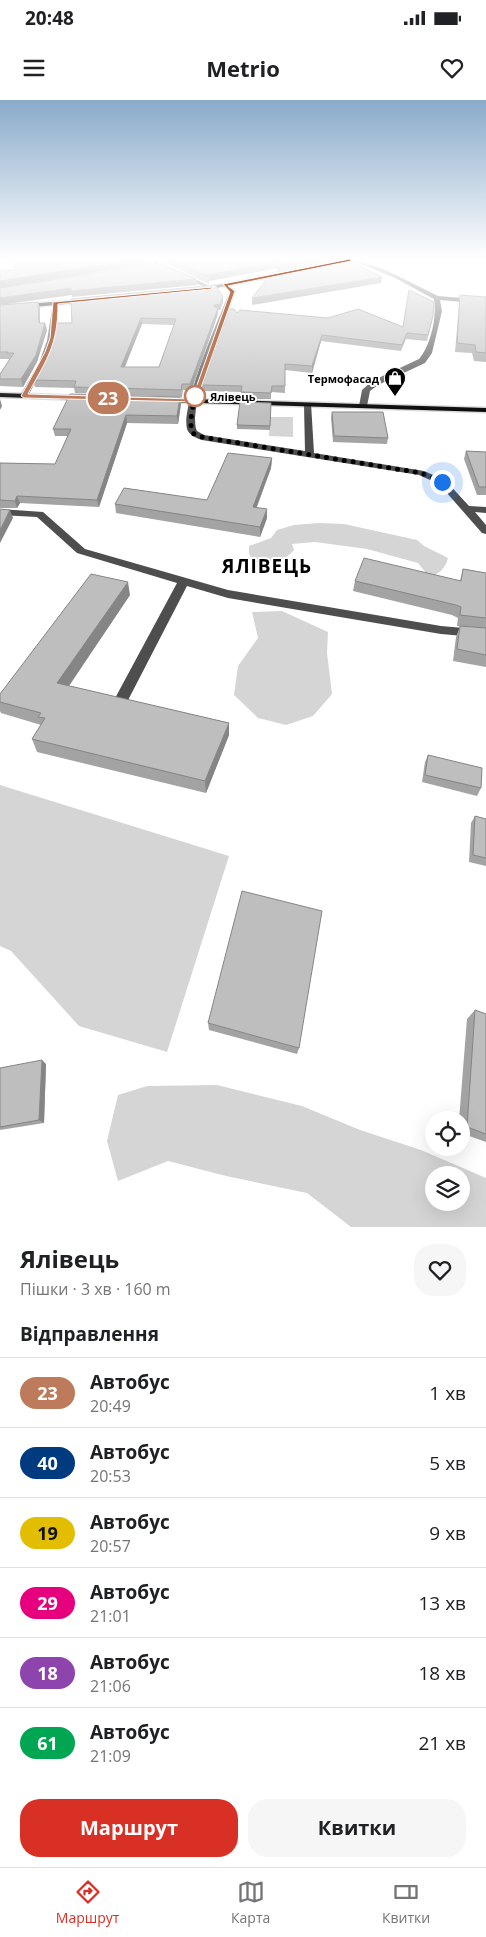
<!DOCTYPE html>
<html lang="uk">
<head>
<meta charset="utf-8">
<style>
	body { margin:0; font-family:"Open Sans",sans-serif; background:#f6f6f6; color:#202124; height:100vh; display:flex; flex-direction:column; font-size:19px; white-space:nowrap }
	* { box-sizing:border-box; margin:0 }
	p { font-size:16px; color:#757577 }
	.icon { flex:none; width:28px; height:28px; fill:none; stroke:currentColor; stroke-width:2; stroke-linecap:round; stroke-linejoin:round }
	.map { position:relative; height:1127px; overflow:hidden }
	.panel { display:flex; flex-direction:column; background:#fff; flex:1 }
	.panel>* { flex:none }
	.badge { padding:0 10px; border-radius:16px; font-size:18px; line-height:32px }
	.controls { position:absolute; left:425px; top:1011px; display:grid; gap:10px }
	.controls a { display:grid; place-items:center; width:45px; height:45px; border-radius:50%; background:#fff; box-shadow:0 5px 20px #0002; font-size:25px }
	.you { position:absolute; width:25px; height:25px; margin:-12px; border:4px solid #fff; border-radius:50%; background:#1a73e8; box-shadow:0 0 0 8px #1a73e833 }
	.map>.badge { position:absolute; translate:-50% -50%; box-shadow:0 0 0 2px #fff }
	h2 { padding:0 20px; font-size:19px; line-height:45px }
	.round { display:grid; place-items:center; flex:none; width:52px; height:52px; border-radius:20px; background:#f6f6f6 }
	.headline { display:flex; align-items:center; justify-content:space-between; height:85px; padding:0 20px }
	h1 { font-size:24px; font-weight:700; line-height:38px }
	.primary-button { display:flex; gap:10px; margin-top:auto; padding:10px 20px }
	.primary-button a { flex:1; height:58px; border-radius:20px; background:#d93025; color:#fff; font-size:20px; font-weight:700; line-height:58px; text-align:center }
	.primary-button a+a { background:#f6f6f6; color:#202124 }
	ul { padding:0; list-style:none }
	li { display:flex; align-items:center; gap:15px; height:70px; padding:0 20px; border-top:1px solid #e0e0e0 }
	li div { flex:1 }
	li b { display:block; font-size:19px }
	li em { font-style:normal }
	li .badge { min-width:55px; font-weight:700; text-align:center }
	.status { display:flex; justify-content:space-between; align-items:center; height:35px; padding:0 25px; background:#fff; direction:ltr }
	.status svg { height:14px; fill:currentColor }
	header { display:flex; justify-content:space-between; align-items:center; height:65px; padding:0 20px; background:#fff; font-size:22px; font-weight:700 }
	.tabs { display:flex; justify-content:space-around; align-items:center; height:70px; border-top:1px solid #e0e0e0; background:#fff; font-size:14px; color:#757577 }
	.tabs a { display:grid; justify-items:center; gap:2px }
	.tabs .current { color:#d93025 }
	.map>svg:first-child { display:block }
	.green { fill:#d5d5d5; fill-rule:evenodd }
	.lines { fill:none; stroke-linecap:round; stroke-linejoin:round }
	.major-casing { stroke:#dbdbdb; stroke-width:3 }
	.minor { fill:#4e4e4e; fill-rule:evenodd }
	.major { fill:#000; fill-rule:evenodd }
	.wall { fill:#a3a3a3; fill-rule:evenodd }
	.shaded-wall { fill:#858585 }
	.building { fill:#bebebe; stroke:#858585; fill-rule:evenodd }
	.line { fill:#be7b5b; stroke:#fff }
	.walk { stroke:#000; stroke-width:5; stroke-dasharray:0 9 }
	.stop-dot { fill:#fff; stroke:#be7b5b; stroke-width:2.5 }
	.labels { text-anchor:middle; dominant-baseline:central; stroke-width:4; stroke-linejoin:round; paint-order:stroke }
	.far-poi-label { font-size:11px; font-weight:bold; fill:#000; stroke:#fff; text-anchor:end }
	.far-stop-label { font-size:11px; font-weight:bold; fill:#000; stroke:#fff; text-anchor:start }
	.district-label { font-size:19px; font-weight:bold; letter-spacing:1px; fill:#000; stroke:#fff }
</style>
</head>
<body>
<div class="status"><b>20:48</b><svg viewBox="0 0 49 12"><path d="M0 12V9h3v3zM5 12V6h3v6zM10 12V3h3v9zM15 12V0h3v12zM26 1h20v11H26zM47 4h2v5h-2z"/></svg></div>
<header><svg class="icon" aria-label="menu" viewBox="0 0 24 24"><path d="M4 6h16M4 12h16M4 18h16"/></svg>Metrio<svg class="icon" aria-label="heart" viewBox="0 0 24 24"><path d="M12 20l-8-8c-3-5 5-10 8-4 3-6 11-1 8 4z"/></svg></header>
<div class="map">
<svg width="486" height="1127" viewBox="0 0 486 1127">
	<rect width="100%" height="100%" fill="#fff"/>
	<!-- green -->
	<path class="green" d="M270,317H293V337L269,336Z
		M319,423L344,424L417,440L424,446L448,458L446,464L441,471L430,478L418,463L367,449L315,442L292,444L294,450C283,463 270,463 253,463L249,453V446L271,438L277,430L294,425Z
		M282,511L328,532L327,553L332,594L313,616L286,625L258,618L234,595L238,566L258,538L252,512Z
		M0,685L229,756L167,952L79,926L11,851L0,846Z
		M217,985L302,1006L360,1030L421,1050L486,1078V1127H351L307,1093L226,1076L168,1061L118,1081L107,1041L118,995L147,986ZM434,1075H461V1102H434Z"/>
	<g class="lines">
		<!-- major casing -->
		<g class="major-casing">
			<path id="major" d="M284,172L286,175L200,191L197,189Z
				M90,199L88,202L0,210V206Z
				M0,293L85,296L89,298L85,300L0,297Z
				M162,298L486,308V312L165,302H162Z"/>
		</g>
		<!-- minor -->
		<path class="minor" d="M146,160H154L214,188L209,189Z
			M351,160H359L388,171L438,196L486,200V204L440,200L442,211L432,253L425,263L378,285L370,291L367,306L363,308L359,306L362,290L372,281L419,259C431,245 437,217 434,199L395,178Z
			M225,183L236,191C227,216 186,310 197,331L204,335L305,351L304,305L311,303L314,353L424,371L445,380L469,406L486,407V413L475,412L486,425V434L482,433L439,384L419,375L202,340C196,338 189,335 187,329C181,305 219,217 230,191L222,185Z
			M53,202L58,203C58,239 45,265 28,296L21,298L20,296L39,263L47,241Z
			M0,409L43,412L85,449L228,490L441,526L486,530V538L441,534L228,498L187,486L125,606L120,607L115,606L113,602L177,483L77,453L37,417L0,415Z"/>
		<!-- major -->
		<use href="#major" class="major"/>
	</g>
	<!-- wall -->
	<path class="wall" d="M159,160H332L277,171V168L209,181V184Z
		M460,195L486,197V262L474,261L472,253L455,252L459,204Z
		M38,202L40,208V223H45L47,230L37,262L23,287L0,286V274L9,260V259H0V205Z
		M223,202L220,210H218V214L191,291L183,290L182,297L75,293L74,288L35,287L33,280L50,246L72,223ZM142,224L174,225L159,267H125Z
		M237,213L403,227L433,216L427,241L406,239L401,251L321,241L312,273L285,270V293L271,292V299H241V292L202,291V285Z
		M271,303L270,330L237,329V325Z
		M181,304L178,324L127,323L99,407L20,403L17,408H0V363L55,364L68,336H55L53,329Z
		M332,312L388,338L387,344L333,342L331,318Z
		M466,351L486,352V395H477L464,359Z
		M272,358L271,368L257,407L267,418L260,437L116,413L115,404L207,400Z
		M463,469L486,473V567L453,561L456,537L460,526H457L458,518L452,515L353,491L355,481H460Z
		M130,495L69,586L229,623V635L206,693L37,652L32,639L41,625L1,613L0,611V594Z
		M428,655L481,688L477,696L422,682L425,662Z
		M475,716L486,719V766L469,762L471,723Z
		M475,910L486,914V1042L461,1033V1020H459L467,919Z
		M208,923L299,948L297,954L209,930Z
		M46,964L44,1023L0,1030V968Z"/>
	<!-- shaded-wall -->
	<path class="shaded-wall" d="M131,160H157L152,163L0,188V181Z
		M302,160H332L277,171V168L209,181V177L207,175L280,162Z
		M382,177L381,183L252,205V198Z
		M196,179L197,185L72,197V195L0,205V198L71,188Z
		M223,196V202L220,210H218V214L191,291L190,284L214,211V205Z
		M38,202L40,208V230L39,223Z
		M141,218L142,224L122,273L121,267Z
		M45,223L47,230L37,262L23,287L21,279Z
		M322,235L321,241L312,273V266Z
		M180,297L181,304L178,324L177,316Z
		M0,299L2,306L0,310Z
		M126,315L127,323L99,407L97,400Z
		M272,358L271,368L253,416V407Z
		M17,396L20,403L17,408L15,401Z
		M267,409V418L260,437V427Z
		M10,410L13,418L0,443V430Z
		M128,482L130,495L62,596L57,583Z
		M229,623V635L206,693L205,681Z
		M42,960L46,964L44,1023L39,1020Z"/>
	<!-- building -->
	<path class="building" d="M28,160H131L0,181V171L15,170L13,163L28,161Z
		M172,160H302L277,165L280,162L207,175L209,177Z
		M335,160H348L382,177L252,198L271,173Z
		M160,163L196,179L71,191V188L0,198V188Z
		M215,185L223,196L220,204L214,205V207L218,208L190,284H182L181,290L74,287L76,281L33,280L50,246L56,223H72L71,199ZM141,218L176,219L159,267H121Z
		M409,190L434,202L433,216L428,235L407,233L402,245L322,235L312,266L285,264V286H272L271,293L241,292L242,286L202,285L229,209H234L237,213L240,210L328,218L358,209L403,227Z
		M460,195L486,197V253L476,252L475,245L457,243Z
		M38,202L39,223H45L36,255L21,279H0V274L14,253H7L8,252H0V205Z
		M70,294L180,297L177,316L126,315L97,400L17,396L15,401L0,400V363L55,364L71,329H53Z
		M240,302L271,303L270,326L237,325Z
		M332,312H383L388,338L334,336Z
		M466,351L486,352V387H479Z
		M228,353L272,358L253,407L267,409L260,427L115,404L124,388L207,400Z
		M0,409L10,410L0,430Z
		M364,458L461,481L463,469L486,473V518L460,515L461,507L456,505L355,481Z
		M91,474L128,482L57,583L229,623L205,681L32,639L45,618L38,617L41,613L0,602V594Z
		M460,526L486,528V555L457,549Z
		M428,655L482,668L481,688L425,675Z
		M475,716L486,719V758L473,755Z
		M242,791L322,811L299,948L208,923Z
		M475,910L486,914V1034L467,1027Z
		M42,960L39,1020L0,1027V968Z"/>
	<!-- sky -->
	<linearGradient id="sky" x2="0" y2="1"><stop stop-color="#89aaca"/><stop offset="0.5" stop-color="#fff"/><stop offset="1" stop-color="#fff" stop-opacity="0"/></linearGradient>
	<rect width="486" height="318" fill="url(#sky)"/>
	<!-- line -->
	<path class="line" d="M350,159L351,161L228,186L235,191L196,302L24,298L21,296L45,252L50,238L53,202L213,187L211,189L58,204C58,245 47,259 28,294L192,299L230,192L223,184Z"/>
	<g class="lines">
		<!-- walk -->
		<path class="walk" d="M195,296L196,293C194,301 187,328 194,334C197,336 200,336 202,337L421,373L442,382"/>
	</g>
	<!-- icons -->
	<defs>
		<g id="shop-pin" transform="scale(1.125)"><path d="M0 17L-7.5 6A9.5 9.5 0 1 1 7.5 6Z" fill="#000" stroke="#fff"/><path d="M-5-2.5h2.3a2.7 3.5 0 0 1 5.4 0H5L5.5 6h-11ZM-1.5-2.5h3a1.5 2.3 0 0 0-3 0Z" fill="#fff"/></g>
	</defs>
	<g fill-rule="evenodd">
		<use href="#shop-pin" x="395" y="278"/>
	</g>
	<!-- markers -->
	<circle class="stop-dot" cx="195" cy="296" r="10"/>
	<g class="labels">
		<!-- far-poi labels -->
		<g class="far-poi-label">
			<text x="379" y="278">Термофасад</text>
		</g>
		<!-- far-stop labels -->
		<g class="far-stop-label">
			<text x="210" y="296">Ялівець</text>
		</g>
		<!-- district labels -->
		<g class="district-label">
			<text x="267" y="466">ЯЛІВЕЦЬ</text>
		</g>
	</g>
</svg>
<div class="controls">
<a><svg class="icon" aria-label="locate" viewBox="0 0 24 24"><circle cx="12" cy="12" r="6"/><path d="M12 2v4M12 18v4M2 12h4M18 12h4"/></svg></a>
<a><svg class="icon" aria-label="layers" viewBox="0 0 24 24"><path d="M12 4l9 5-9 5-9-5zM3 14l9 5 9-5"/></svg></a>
</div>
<div class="you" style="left:442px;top:382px"></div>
<b class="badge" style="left:108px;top:298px;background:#be7b5b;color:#fff">23</b>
</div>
<section class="panel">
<div class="headline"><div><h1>Ялівець</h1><p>Пішки · 3 хв · 160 m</p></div><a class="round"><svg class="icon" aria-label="heart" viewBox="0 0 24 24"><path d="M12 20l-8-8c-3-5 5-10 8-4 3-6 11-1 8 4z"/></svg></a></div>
<h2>Відправлення</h2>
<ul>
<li><span class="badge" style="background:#be7b5b;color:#fff">23</span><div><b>Автобус</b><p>20:49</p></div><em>1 хв</em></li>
<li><span class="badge" style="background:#003b80;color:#fff">40</span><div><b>Автобус</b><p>20:53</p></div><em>5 хв</em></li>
<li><span class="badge" style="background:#e3bd00;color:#111">19</span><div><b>Автобус</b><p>20:57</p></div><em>9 хв</em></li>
<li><span class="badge" style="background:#e6007e;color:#fff">29</span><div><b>Автобус</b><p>21:01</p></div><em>13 хв</em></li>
<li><span class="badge" style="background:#8e44ad;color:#fff">18</span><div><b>Автобус</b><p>21:06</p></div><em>18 хв</em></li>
<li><span class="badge" style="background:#00a651;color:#fff">61</span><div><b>Автобус</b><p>21:09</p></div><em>21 хв</em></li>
</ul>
<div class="primary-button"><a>Маршрут</a><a>Квитки</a></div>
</section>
<nav class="tabs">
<a class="current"><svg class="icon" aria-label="directions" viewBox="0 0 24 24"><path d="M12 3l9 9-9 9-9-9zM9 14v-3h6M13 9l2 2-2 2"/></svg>Маршрут</a>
<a><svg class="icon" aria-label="map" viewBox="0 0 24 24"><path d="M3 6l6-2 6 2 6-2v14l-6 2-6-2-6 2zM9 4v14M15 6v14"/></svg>Карта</a>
<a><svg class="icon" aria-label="tickets" viewBox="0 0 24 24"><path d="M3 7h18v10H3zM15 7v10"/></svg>Квитки</a>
</nav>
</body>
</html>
